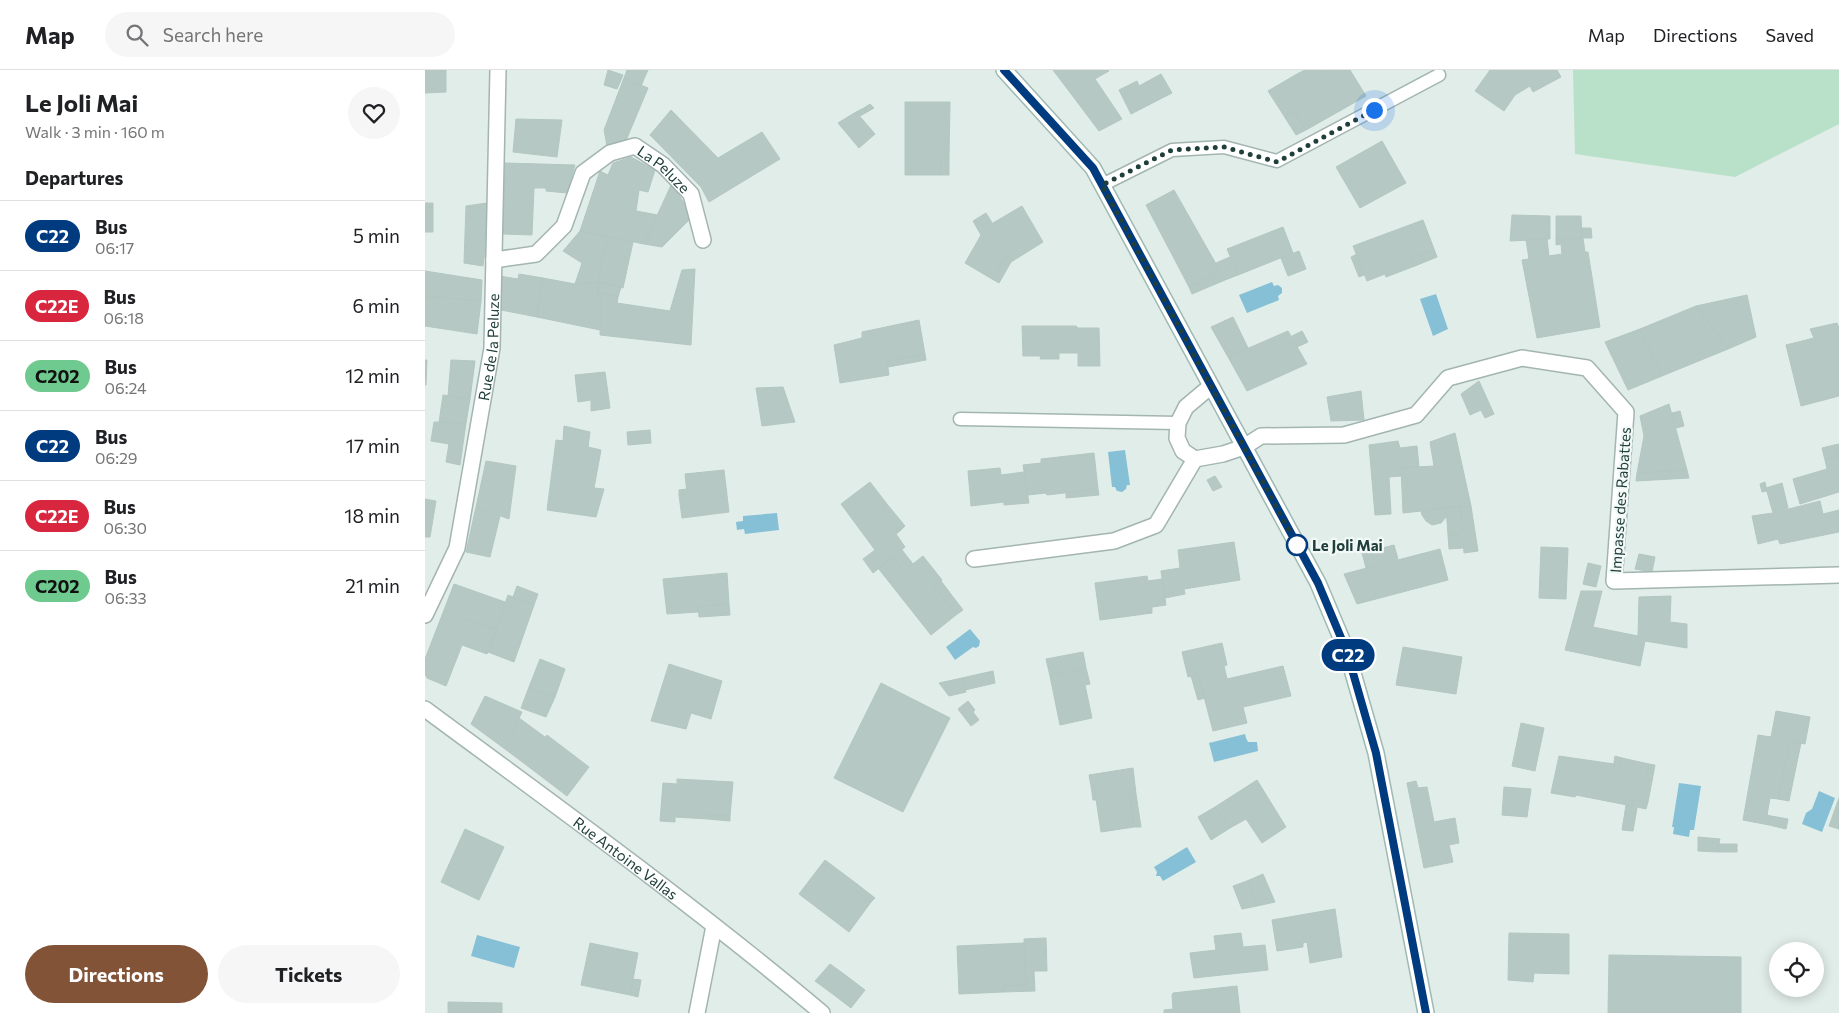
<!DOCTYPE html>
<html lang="en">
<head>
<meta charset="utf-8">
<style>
	body { margin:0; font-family:Commissioner,sans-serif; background:#f6f6f6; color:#202124; height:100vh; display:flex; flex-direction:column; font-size:19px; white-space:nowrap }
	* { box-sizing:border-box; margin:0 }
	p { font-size:16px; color:#757577 }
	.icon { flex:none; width:28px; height:28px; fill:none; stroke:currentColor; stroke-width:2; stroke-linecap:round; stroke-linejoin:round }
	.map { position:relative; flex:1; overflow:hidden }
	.side { display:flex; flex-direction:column; background:#fff; width:425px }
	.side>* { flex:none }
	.badge { padding:0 10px; border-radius:16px; font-size:18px; line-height:32px }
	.tools { position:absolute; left:1344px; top:872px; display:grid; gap:10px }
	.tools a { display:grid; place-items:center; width:55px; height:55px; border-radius:50%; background:#fff; box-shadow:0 2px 12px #0003; font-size:25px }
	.you { position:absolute; width:25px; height:25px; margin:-12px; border:4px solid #fff; border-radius:50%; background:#1a73e8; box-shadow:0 0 0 8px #1a73e833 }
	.map>.badge { position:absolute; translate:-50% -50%; box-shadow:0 0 0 2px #fff }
	h2 { padding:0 25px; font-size:19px; line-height:45px }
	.round { display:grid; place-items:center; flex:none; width:52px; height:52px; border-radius:26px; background:#f6f6f6 }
	.overview { display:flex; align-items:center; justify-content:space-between; height:85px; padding:0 25px }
	h1 { font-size:24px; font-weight:700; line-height:38px }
	.button { display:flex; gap:10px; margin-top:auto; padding:10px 25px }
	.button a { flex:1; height:58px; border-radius:30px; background:#835338; color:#fff; font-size:20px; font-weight:700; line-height:58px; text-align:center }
	.button a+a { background:#f6f6f6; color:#202124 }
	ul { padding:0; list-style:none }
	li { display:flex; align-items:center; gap:15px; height:70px; padding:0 25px; border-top:1px solid #e0e0e0 }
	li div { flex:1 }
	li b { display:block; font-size:19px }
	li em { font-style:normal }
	li .badge { min-width:55px; font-weight:700; text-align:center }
	header { display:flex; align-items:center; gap:30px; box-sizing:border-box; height:70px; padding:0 25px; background:#fff; border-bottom:1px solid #e0e0e0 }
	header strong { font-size:24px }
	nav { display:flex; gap:28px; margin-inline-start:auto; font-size:18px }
	.search { width:350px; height:45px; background:#f6f6f6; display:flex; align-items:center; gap:12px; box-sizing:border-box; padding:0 18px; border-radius:28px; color:#757577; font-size:19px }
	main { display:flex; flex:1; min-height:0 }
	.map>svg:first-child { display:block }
	.green { fill:#b9e0c8 }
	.water { fill:#85c0d6 }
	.building { fill:#b6c8c3; stroke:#b3c7c1 }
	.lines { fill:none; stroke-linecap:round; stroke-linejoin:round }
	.service-casing { stroke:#a3b5b1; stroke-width:15 }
	.minor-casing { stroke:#a3b5b1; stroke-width:18 }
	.secondary-casing { stroke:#9fb9b3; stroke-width:18 }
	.service { stroke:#fff; stroke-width:12 }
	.minor { stroke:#fff; stroke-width:15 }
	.secondary { stroke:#fff; stroke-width:15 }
	.line-casing { stroke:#fff; stroke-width:11 }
	.line { stroke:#003b80; stroke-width:8 }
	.walk { stroke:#203f3b; stroke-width:5; stroke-dasharray:0 9 }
	.stop-dot { fill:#fff; stroke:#003b80; stroke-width:2.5 }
	.labels { text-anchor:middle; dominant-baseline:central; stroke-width:4.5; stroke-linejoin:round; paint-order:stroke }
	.street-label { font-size:15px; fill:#203f3b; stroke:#f2f9f6 }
	.stop-label { font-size:15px; font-weight:bold; fill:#203f3b; stroke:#f2f9f6; text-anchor:start }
</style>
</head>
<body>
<header>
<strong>Map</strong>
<div class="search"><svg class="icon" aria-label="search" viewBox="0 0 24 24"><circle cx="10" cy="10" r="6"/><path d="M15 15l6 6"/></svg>Search here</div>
<nav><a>Map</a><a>Directions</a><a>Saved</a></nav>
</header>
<main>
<section class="side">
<div class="overview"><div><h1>Le Joli Mai</h1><p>Walk · 3 min · 160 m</p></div><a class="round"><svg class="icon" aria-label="heart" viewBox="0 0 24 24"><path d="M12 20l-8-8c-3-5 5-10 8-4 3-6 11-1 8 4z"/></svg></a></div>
<h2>Departures</h2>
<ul>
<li><span class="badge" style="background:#003b80;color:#fff">C22</span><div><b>Bus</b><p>06:17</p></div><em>5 min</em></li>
<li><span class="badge" style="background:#d7263d;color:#fff">C22E</span><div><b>Bus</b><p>06:18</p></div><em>6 min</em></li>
<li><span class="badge" style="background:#6eca8e;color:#111">C202</span><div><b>Bus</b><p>06:24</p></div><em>12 min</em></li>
<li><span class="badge" style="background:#003b80;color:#fff">C22</span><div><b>Bus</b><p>06:29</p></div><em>17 min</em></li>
<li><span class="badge" style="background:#d7263d;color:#fff">C22E</span><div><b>Bus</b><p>06:30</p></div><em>18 min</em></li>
<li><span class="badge" style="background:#6eca8e;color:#111">C202</span><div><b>Bus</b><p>06:33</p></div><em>21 min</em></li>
</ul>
<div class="button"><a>Directions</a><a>Tickets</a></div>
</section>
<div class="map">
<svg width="1414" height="943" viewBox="0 0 1414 943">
	<rect width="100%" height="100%" fill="#e1ede9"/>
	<!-- green -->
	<path class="green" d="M1148,0H1414V54L1310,107L1150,84Z"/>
	<!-- water -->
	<path class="water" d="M847,212L849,216L853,215L857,218V223L853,226L854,230L822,243L814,225Z
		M1011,224L1023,259L1008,266L995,229Z
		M700,380L705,415H702L701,419L697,422L692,421L690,417H687L683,382Z
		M352,443L354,460L320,464L319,459L312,460L311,452L318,451V446Z
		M545,559L555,571L554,576L551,578L548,577L530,590L521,577Z
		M820,664L821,668L823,672H832L833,681L789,692L784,673Z
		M1254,713L1276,716L1269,760H1265L1264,767L1248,764L1249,757H1247Z
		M1394,721L1410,728L1397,762L1377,754L1381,743L1387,739Z
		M762,777L771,792L738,811L735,806H731L732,802L729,797Z
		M52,865L95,877L89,898L46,886Z"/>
	<!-- building -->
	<path class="building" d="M0,0H21V22L0,23Z
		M183,0L198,5L192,19L179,15Z
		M202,0H223L216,16L199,8Z
		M628,0H671L675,6L670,9L697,49L674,61Z
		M671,0H683L684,1L675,6Z
		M880,0H900L878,13L872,4Z
		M900,0H925L941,26L881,60L869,41L859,46L843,21L872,4L878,13Z
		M1065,0H1132L1136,7L1108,22L1105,16L1090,25L1079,41L1050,21Z
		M736,4L747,23L706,44L694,20L712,11L714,16Z
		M199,8L223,18L200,73L182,76L179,60Z
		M480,32H525L524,87H516V105H480Z
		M445,34L449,38L442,42L439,38Z
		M439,38L442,42L435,46L431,42Z
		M246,40L293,88L337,62L355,89L284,132L276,117L225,65Z
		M869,41L881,60L871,65L859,46Z
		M431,42L450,64L434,78L413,53Z
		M91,49L137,50L132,87L88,82Z
		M957,71L981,113L935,138L911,97Z
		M206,87L230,100L223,122L214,120L211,141L233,145L219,174L155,161L175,101L183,105L188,93Z
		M516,87H524V105H516Z
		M80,93L150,95L142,123L121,121V118H109L107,165L78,164Z
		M247,113L267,147L237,177L219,174Z
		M749,120L795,201L764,217L721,135Z
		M0,133H8V138H0Z
		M62,133V165L58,196L39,193L41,136Z
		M597,136L618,172L586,192L582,185L567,209L540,193L556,165L569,156L568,153Z
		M0,138H8V162H0Z
		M561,143L569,156L556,165L548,151Z
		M1087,145L1125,146V169L1085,171Z
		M1131,146H1156L1157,168L1131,169Z
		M998,150L1009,179L986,187L990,196L961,207L960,204L942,211L928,176Z
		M858,157L868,183L813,205L802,179Z
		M1157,158H1166L1167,168H1157Z
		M155,161L183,167L178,184L174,212L150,214L157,193L138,181Z
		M183,167L208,172L198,218L174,212L178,184Z
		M1158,168L1160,182H1163L1175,257L1112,268L1097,190L1104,189L1101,170L1122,169L1124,186L1137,184L1136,174L1131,175V169Z
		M1009,179L1012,187L990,196L986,187Z
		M874,181L881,199L863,206L856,188Z
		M932,184L939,205L934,207L926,187Z
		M582,185L586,192L574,213L567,209Z
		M805,187L813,205L800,210L791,193Z
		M270,199L266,275L175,265L176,230L171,229L172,222L193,227L192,233L245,241L257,200Z
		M0,201L57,210L56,231L0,226Z
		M795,201L800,210L767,224L764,217Z
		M94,204L118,208L112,247L71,239L74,206L93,209Z
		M118,208L150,214L174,212L171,229L176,230L175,260L112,247Z
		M174,212L196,217L193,227L172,222Z
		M1322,225L1331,267L1303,279L1271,236Z
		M0,226L56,231L52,264L0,256Z
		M1271,236L1303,279L1237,306L1215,259Z
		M808,247L823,278L803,287L786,257Z
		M494,250L500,284L462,291L464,305L415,313L409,275L437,268V262Z
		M1412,253L1414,258V326L1376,336L1361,275L1389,268L1385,259Z
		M597,256H651L653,258H674L675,296H653V283H634V289H615L616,286H598Z
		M1215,259L1237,306L1203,320L1180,272Z
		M863,261L882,294L822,321L803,287Z
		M877,261L883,272L872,277L867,266Z
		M500,284L501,290L463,297L462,291Z
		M0,290H2L1,315H0Z
		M26,290L50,291L45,329L23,326Z
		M180,302L185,338L166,341V330L153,332L150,305Z
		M1054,311L1069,344L1060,348L1056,340L1045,345L1036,324Z
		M358,317L370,352L337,356L331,318Z
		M936,321L939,350L906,351L902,327Z
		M18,325L45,329L41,353L14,352Z
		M1244,334L1262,400L1212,403L1219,366L1215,346Z
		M1255,341L1259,356L1251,358L1247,343Z
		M9,352L41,353L35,395L21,392L24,374L6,371Z
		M139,356L165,362L163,377L176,380L169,418L179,419L171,447L122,440L131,370L138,371Z
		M225,360L226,373L203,375L202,362Z
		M1030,363L1046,436L1014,438V439L978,443L976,398L1009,396L1005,372Z
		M973,371L975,378L992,376L994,397L976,398V406L964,407L966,444L950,445L944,375Z
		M1414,374V422L1375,434L1368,409L1402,399L1400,390L1412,387L1409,375Z
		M1409,375L1412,387L1400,390L1397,378Z
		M669,383L673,419L622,425L621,423L603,425L598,395L616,393V389Z
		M61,391L91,396L84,449L51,437Z
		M575,398L576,405L599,402L604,433L579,435V432L546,436L543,401Z
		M299,400L304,442L257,448L254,425L262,424L260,404Z
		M1262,400L1264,408L1211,411L1212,403Z
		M790,406L797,417L788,421L782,410Z
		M445,412L462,434L457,438L475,461L471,464L480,477L448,503L438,489L450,480L416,434Z
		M1340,412L1342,421L1337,422L1335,414Z
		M1357,413L1363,438L1348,443L1341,418Z
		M262,419V424L254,425V420Z
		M673,419L674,425L641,428V423Z
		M0,429L11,431L5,467H0Z
		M1395,431L1398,444L1414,440V462L1355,474L1353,469L1333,474L1327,446L1348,443Z
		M462,434L480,456L475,461L457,438Z
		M1036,436V441H1028L1027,437Z
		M1036,436H1046L1053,481L1039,483Z
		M51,437L75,446L65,487L41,482Z
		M1021,437H1027L1028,441H1036L1037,464L1023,465Z
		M1021,437L1022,446L1016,453L1007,455L1001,451L997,445L996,441Z
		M1037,464L1038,478L1024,479L1023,465Z
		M809,472L815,510L759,519L760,524L740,528L736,501L755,498L753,480Z
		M969,475L973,489L941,498L937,483Z
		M1116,477L1143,478L1141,529L1114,528Z
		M1015,479L1023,510L932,534L919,504Z
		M477,480L488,494L479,501L467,487Z
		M1214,484L1230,487L1227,502L1210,499Z
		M498,486L517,510L509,516L531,545L506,565L453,498L467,487L479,501Z
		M1163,493L1176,496L1171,517L1158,514Z
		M302,503L304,534L273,536V542L242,544L238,509Z
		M722,506L723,511L737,509L741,535L727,537V543L675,550L670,513Z
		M516,511L538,540L531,545L509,516Z
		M29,514L80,532L71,560L19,540Z
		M92,516L113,524L109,535L88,527Z
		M1156,521H1177L1168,557L1213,566L1214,527L1246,526L1245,552L1262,554V578L1220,571L1215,596L1140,580Z
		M83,525L109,535L89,592L63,582Z
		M304,534L305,545L274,547L273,536Z
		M19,540L71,560L62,584L37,575L21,616L2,608L0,604V589Z
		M797,573L802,595L799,596L802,609L858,596L866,626L818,637L822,653L788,661L773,604L763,607L757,582Z
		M978,577L1037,587L1031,624L971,615Z
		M658,582L661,598L625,606L621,589Z
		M115,589L140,599L130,627L104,617Z
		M244,594L297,611L286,649L266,643L261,659L226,651Z
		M661,598L665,614L660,615L667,648L635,655L625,606Z
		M568,601L570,613L540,620L537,608Z
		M773,604L780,628L773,630L766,606Z
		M537,608L541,622L524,626L514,613Z
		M456,613L525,648L478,742L409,708Z
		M104,617L130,627L121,647L96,638Z
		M60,626L97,642L80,679L46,654Z
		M543,631L550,640L548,642L554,650L546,656L533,639Z
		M1351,641L1385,647L1380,674L1365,671L1353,729L1345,728L1342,745L1346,746L1344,755L1318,750L1333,665L1346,667Z
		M94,648L120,667L100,694L80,679Z
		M1096,653L1119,658L1110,701L1087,696Z
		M122,665L164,697L142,726L100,694Z
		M1365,671L1376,673L1364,731L1353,729Z
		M1134,686L1189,694L1188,699H1195L1197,688L1224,694L1221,709L1227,711L1223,732L1209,730L1207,736L1151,725L1150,727L1126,723Z
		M1190,686L1197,688L1195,699H1188Z
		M1224,694L1230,695L1227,711L1221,709Z
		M708,698L711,724L705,726L709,757L676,762L669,716H666L664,705Z
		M252,709L308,712L305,746L283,745V749L250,747V752L235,751L238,713L252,714Z
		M832,710L861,757L837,773L821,749L805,758L790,737Z
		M991,711L993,718L1002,717L1009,752L1030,748L1034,773L1024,775L1028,792L999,798L982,713Z
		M666,716H669L671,730H668Z
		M1079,717L1106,719L1102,747L1077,745Z
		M711,724L716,757H709L705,726Z
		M1414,728V759L1404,756Z
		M1209,730L1223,732L1221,739L1207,736Z
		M1201,735L1212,738L1208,761L1197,760Z
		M790,737L805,758L786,770L773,747Z
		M283,745L305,746V751L283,749Z
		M1346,746L1363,749L1361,759L1344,755Z
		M40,759L79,777L54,830L16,812Z
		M1273,767L1295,769L1292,782L1273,781Z
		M1294,774H1312V782H1292Z
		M400,790L432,814L429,819L446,832L424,862L374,824Z
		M838,804L850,832L832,836L822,811Z
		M822,811L832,836L817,839L808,816Z
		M432,814L450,828L446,832L429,819Z
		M910,839L917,887L885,893L882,872L878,873V877L852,881L847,850Z
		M816,863L818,877L840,875L843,900L769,908L765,883L791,880L789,866Z
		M1084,863L1144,864V904L1109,903L1108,912L1083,910Z
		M621,868L622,901H609L610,921L578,922V916L601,915L599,869Z
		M165,873L213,883L205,925L156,915Z
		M599,873L601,915L578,916V922L534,924L532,876Z
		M1184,885L1316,887V943H1183Z
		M405,894L419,904L405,922L390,911Z
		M419,904L440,920L426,938L405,922Z
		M208,909L216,910L213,927L205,925Z
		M812,916L815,943H739V940L748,939L747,925L748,923Z
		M23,932L77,933V943H23Z"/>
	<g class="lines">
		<!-- service casing -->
		<g class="service-casing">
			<path id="service" d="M677,115L747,80L799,77L852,91L1014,5
				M535,349L753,353"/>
		</g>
		<!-- minor casing -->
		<g class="minor-casing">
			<g id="minor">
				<path id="s1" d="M69,190L111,184L139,156L158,103L185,83L210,76L238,95L266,124L278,170"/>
				<path d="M786,316L761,337L753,353L752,368L758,381L770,389L798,384L819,377L836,366L919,365L991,345L1023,308L1097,288L1162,298L1201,342L1189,511L1414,505"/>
				<path d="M549,489L689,471L731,455L770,389"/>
				<path id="s2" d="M0,545L32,478L67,278L73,0"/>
				<path id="s3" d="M0,639C134,738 270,836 397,943"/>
				<path d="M272,943L289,856"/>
			</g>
		</g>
		<!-- secondary casing -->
		<g class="secondary-casing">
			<path id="secondary" d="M579,0L668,98L893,513L922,582L951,683L1001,943"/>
		</g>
		<!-- service -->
		<use href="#service" class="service"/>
		<!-- minor -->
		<use href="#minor" class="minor"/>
		<!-- secondary -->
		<use href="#secondary" class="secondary"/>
	</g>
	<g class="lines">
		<!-- line casing -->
		<g class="line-casing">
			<path id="line" d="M579,0L668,98L893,513L922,582L951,683L1001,943"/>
		</g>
		<!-- line -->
		<use href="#line" class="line"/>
		<!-- walk -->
		<path class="walk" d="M872,475L677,115L747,80L799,77L852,92L949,40"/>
	</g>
	<!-- markers -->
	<circle class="stop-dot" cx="872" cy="475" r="10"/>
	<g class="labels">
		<!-- street labels -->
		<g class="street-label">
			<text stroke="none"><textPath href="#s1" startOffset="235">La Peluze</textPath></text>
			<text stroke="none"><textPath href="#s2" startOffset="278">Rue de la Peluze</textPath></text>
			<text transform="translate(1195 430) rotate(-86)">Impasse des Rabattes</text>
			<text stroke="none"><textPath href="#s3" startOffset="250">Rue Antoine Vallas</textPath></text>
		</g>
		<!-- stop labels -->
		<g class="stop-label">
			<text x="887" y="475">Le Joli Mai</text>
		</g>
	</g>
</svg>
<div class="tools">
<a><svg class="icon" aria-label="locate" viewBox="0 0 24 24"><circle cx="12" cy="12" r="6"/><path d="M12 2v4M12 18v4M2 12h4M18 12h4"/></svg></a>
</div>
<div class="you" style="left:949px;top:40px"></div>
<b class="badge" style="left:923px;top:585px;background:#003b80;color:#fff">C22</b>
</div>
</main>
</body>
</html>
